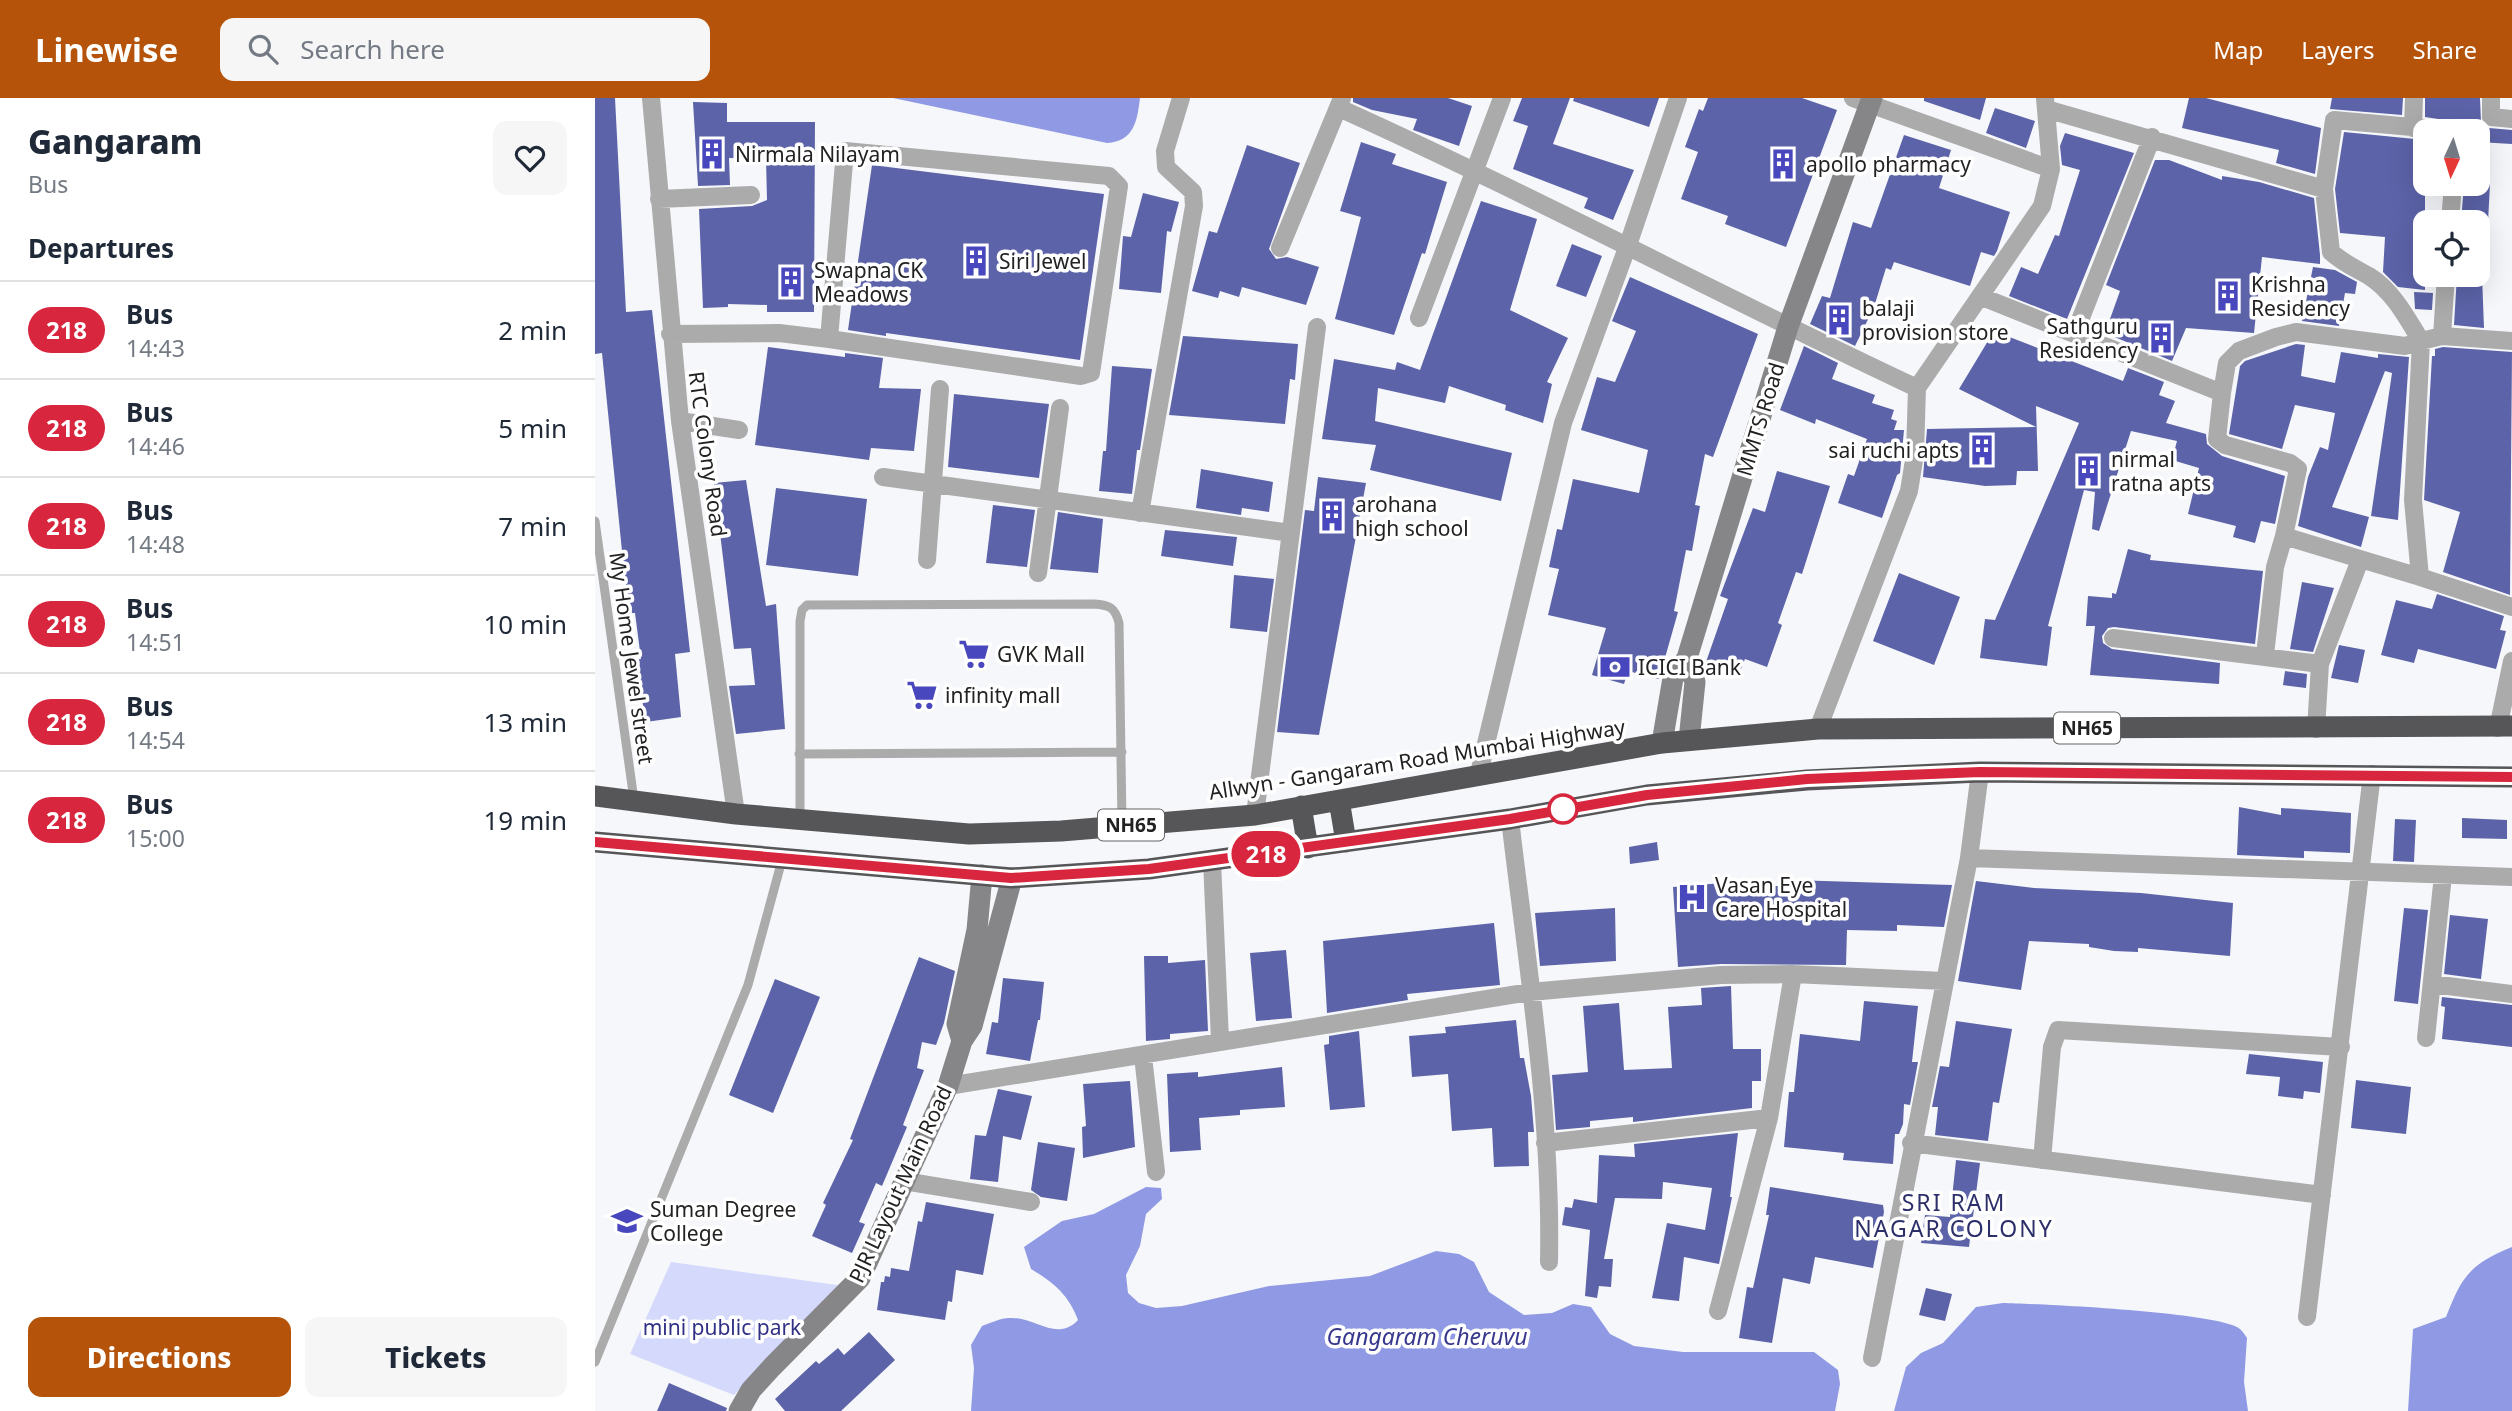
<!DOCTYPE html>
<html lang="en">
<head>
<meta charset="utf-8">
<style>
	body { margin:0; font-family:"Noto Sans",sans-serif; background:#f6f6f7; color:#1f2937; height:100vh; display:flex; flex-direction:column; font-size:26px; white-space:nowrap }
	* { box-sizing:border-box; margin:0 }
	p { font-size:23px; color:#747a83 }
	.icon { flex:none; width:38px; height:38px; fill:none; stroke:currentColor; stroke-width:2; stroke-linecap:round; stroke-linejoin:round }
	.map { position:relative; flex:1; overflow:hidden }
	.details { display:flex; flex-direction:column; background:#fff; width:595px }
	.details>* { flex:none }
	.badge { padding:0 14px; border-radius:23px; font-size:24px; line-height:46px }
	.needle { width:46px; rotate:184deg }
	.controls { position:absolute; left:1818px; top:21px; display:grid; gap:14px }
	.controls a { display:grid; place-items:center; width:77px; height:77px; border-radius:14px; background:#fff; box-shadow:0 7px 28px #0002; font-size:35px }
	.map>.badge { position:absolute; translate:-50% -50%; box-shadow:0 0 0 4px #fff }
	h2 { padding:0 28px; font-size:26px; line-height:63px }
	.round { display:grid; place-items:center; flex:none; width:74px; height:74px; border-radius:14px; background:#f6f6f7 }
	.headline { display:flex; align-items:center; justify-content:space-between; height:119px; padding:0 28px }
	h1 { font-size:33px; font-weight:800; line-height:52px }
	.primary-button { display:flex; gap:14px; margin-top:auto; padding:14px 28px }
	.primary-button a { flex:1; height:80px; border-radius:14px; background:#b45309; color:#fff; font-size:28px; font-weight:800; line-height:80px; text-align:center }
	.primary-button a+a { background:#f6f6f7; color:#1f2937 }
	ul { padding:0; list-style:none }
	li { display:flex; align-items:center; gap:21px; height:98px; padding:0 28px; border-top:2px solid #e0e1e3 }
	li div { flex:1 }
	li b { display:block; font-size:26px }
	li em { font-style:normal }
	li .badge { min-width:77px; font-weight:700; text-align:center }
	header { display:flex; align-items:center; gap:42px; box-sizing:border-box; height:98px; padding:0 35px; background:#b45309; color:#fff }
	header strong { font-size:33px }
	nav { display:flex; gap:38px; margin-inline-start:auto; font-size:24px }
	.search { width:490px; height:63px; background:#f6f6f7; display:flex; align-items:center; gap:18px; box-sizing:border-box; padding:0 24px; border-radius:14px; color:#747a83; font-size:26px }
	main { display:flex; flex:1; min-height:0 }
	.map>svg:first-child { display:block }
	.green { fill:#d5dafc }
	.water { fill:#909ae4 }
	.building { fill:#5c63a8 }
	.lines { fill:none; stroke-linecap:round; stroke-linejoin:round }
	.lane { stroke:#ababac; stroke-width:9 }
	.street { stroke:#ababac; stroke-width:18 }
	.secondary { stroke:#868688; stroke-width:21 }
	.highway { stroke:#565659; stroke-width:21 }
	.line-casing { stroke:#fff; stroke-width:16 }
	.line { stroke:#d7263d; stroke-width:10 }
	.stop-dot { fill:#fff; stroke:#d7263d; stroke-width:3.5 }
	.labels { text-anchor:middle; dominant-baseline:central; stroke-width:7; stroke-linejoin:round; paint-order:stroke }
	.shield { fill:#fff; stroke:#646465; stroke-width:2 }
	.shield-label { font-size:19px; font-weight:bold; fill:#222223 }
	.poi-label { font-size:21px; fill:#222223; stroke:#fff; text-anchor:start }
	.street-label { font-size:21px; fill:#222223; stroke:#fff }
	.park-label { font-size:21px; fill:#313085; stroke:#fff }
	.neighbourhood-label { font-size:23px; letter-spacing:2px; fill:#2d2f6a; stroke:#fff }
	.water-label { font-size:23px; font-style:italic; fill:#38388e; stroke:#fff }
</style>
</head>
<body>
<header>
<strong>Linewise</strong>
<div class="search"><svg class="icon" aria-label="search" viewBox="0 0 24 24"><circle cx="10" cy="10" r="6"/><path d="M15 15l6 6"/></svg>Search here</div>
<nav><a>Map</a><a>Layers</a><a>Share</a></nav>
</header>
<main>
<section class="details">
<div class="headline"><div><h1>Gangaram</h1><p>Bus</p></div><a class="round"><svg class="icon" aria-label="heart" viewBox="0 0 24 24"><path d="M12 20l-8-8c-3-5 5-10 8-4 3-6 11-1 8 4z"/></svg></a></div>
<h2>Departures</h2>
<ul>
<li><span class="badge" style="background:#d7263d;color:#fff">218</span><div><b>Bus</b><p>14:43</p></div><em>2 min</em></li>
<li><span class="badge" style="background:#d7263d;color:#fff">218</span><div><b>Bus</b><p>14:46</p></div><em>5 min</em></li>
<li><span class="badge" style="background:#d7263d;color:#fff">218</span><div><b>Bus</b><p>14:48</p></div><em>7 min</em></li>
<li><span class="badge" style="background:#d7263d;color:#fff">218</span><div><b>Bus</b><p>14:51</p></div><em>10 min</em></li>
<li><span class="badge" style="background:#d7263d;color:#fff">218</span><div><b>Bus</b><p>14:54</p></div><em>13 min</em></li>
<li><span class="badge" style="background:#d7263d;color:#fff">218</span><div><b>Bus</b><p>15:00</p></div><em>19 min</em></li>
</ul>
<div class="primary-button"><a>Directions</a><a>Tickets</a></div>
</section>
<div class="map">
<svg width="1917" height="1313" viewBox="0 0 1917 1313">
	<rect width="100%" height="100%" fill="#f6f7fa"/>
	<!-- green -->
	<path class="green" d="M76,1164L249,1188L139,1297L35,1256Z"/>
	<!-- water -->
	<path class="water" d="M298,0H545C542,24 539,43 512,45Z
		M551,1089L566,1090L567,1101L551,1116L545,1148L531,1177L533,1195L544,1205L561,1210L587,1208L674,1188L775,1178L841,1153L864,1156L879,1164L894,1194L929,1217L957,1215L978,1206L996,1209L1015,1236L1039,1248L1088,1254H1219L1243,1272L1245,1286L1240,1313H376L379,1270L376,1247L387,1228C395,1225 406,1220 414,1220C440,1218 461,1245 483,1222C474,1197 458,1184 436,1171L429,1149L467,1123L499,1116Z
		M1917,1149V1313H1813L1818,1231L1851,1219C1867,1178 1875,1166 1917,1149Z
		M1408,1205C1445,1206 1624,1214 1645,1231C1648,1234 1650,1237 1652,1240L1649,1284L1653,1313H1299L1311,1269L1326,1255L1348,1245L1381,1209Z"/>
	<!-- building -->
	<path class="building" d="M0,0H20L31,214L57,212L95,554L80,556L86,619L51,624L40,562L46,561L40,515H37L31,488L27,453L7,255L0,256Z
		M758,0H853L877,8L864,48L818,32L822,21L777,12L758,4Z
		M927,0H975L958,46L1039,72L1018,122L989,110L993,100L918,71L933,28L918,23Z
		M979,0H1064L1054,29L978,3Z
		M1113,0H1207L1242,12L1191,149L1130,126L1133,118L1086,101L1103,54L1090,49L1104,11L1108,13Z
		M1329,0H1391L1385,22L1329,3Z
		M1594,0H1611L1726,30L1720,76L1681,65L1684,52L1587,30Z
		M1737,0H1808L1807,17L1735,11Z
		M1830,0H1885L1886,25L1894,30L1917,32V46L1883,44V27L1830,19Z
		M98,4L132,5V24H220L219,214H172V207L133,206V209L108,210L104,111L157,108L172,102L171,61L134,60L135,87L103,88Z
		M1400,10L1440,23L1431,50L1391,35Z
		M1749,34L1830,42V192L1803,189L1788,174L1790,139L1745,135L1740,91Z
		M1470,35L1539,55L1472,221L1414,198L1426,169L1443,176L1460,137L1464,138L1485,72L1467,67L1465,48Z
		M1309,37L1356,52L1344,90L1415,114L1402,153L1399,158L1386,154L1375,188L1299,164L1296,172L1291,170L1279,209L1260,248L1215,226L1227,198L1235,200L1258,124L1276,130Z
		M766,44L801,56L797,66L852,84L830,156L827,155L799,237L740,221L766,119L745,113Z
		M652,47L705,65L674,151L681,161L692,159L724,169L711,207L647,189L644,199L625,193L623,200L597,193L614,133L622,135Z
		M1560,62H1574L1627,82V78L1664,84L1719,100L1725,157V166L1667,159L1659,235L1591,230L1577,263L1510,235L1525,193L1511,187Z
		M277,67L509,96L485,262L291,235V238L253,232Z
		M1869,86H1895L1893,124H1866Z
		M548,95L584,104L576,134L572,133L566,195L524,191L528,138L536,139Z
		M886,103L942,121L915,212L973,240L952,284L957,286L948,325L910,312L911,307L854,288L850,305L783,290L780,323L917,355L906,403L775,372L781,347L727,341L739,261L800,272L802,264L825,272Z
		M977,146L1007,158L991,199L961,188Z
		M1718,169L1740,172L1762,184L1760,196L1750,195L1744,228L1707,223Z
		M1862,177H1887L1889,230L1859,227Z
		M1035,179L1163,236L1118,359L1110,356L1100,407L1105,408L1097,453L1091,452L1079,513L1083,514L1064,581L1033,573L1029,586L997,577L1011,530L953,517L964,471L954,469L962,431L967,432L978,381L1044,395L1053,352L986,332L1002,279L1020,284L1041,233L1017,223Z
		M1819,194L1838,195L1837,212L1820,211Z
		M1399,233L1528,283L1533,270L1569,284L1564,297L1580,303L1571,325L1611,336L1612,346L1627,358L1690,378L1680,426L1666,423L1660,445L1638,439L1641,428L1593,416L1604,370L1577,362L1582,343L1536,333L1504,433L1497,431L1500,394L1489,392L1453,528L1457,529L1452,568L1385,560L1390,521L1400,522L1484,325L1441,308L1443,373H1422L1421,387L1390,388L1328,379L1332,331L1441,329L1364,291Z
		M588,238L703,246L700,282L695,281L690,326L574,317Z
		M1701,246L1710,247L1706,278L1740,285L1746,254L1783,260V256L1814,259L1803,422L1776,418L1797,275L1790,273L1737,409L1774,419L1766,449L1703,428L1713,379L1725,349L1733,352L1740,315L1700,307L1687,351L1634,336L1645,268L1650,263Z
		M1209,248L1243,265L1237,281L1280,297L1277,305L1299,312L1296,321L1302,323L1299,332H1309L1305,375L1302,377L1287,420L1243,405L1253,376L1259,378L1272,341L1221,321L1220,326L1185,312Z
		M173,249L250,259V255L288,260L284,290L326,291L319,353L276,350L274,362L160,347Z
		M1848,249L1917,254L1915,497L1848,474L1865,414L1829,402L1837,258H1840V251Z
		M517,268L557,271L545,352H542L537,396L504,393L508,353H511Z
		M359,296L454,306L444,380L353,369Z
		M606,371L678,384L674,414L647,410L646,417L601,410Z
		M1182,373L1235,388L1207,476L1201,474L1183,525L1187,527L1172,569L1150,561L1146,571L1130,565L1128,570L1111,564L1133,501L1125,498L1158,410L1170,414Z
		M723,379L771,385L724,637L682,634L710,412L719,413Z
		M151,382L171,508L181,506L190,631L141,636L134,588L160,587L156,550L139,551L119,385Z
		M181,390L272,401L263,478L171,467Z
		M398,407L440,412L432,469L391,465Z
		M463,414L508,421L503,475L455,471Z
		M570,432L642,439L638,468L566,458Z
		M1533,451L1556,457L1555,462L1668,473L1660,546L1519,529L1513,530L1507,538L1508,545L1517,551L1625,565L1624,586L1495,577L1500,528H1491L1493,498L1517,500V495L1521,496Z
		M1304,475L1365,499L1339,567L1278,543Z
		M639,477L679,481L672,534L635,530Z
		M1707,484L1739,490L1718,554L1695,551Z
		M1842,496L1909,518L1905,532L1911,533L1901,571L1823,551L1819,565L1786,557L1801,502L1837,511Z
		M1744,547L1770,552L1763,585L1736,580Z
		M1690,573L1712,576L1711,590L1688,587Z
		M1644,709L1686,717V710L1756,715L1755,755L1709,753V760L1642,757Z
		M1867,720L1912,722V741L1867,740Z
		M1800,721L1821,722L1819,764L1798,763Z
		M1062,744L1064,762L1035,766L1034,749Z
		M1197,782L1357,787L1349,829L1302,827V833L1252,832L1251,867L1126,866L1083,869L1078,789L1152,783V788H1197Z
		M1381,783L1439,790L1546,795L1638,805L1635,858L1543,850V854L1519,853L1494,849V846L1434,843L1426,892L1363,883Z
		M1020,810L1021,863L945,868L940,815Z
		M1809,810L1833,812L1823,906L1799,903Z
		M1855,817L1893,821L1886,881L1849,876Z
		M899,825L905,887L812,896L813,902L732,915L728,843Z
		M691,852L697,920L661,923L655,855Z
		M549,858H573V865L610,862L613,933L575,936V941L551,943Z
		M324,859L360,873L349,925L341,947L327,944L322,970L329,972L308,1027L312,1029L287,1088L281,1085L264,1124L270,1126L257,1155L217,1138L231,1107L228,1105L258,1042L255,1041Z
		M408,880L449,884L445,922H443L435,963L391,956L397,924L403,925Z
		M180,881L225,899L178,1015L134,997Z
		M1136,888L1138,951H1166V983H1157V1010L1038,1024V1019L995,1023V1029L961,1032L957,977L993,974L988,908L1024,905L1029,972L1077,970L1073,909L1107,907L1106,890Z
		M1847,899L1917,907V949L1847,941L1850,909L1846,908Z
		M1269,903L1323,908L1317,964H1323L1315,1007L1309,1006L1308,1026L1304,1036H1300L1298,1066L1248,1062L1249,1055L1189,1049L1194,994H1199L1205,936L1265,943Z
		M921,922L925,960H929L936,998L939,1034H933L934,1068L899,1069L897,1030L857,1033L853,976L817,979L814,938L851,935L850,929Z
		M1361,923L1417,931L1404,1005L1398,1004L1393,1043L1340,1037L1343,1009H1337L1345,968L1354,969Z
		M764,933L770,1009L735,1012L729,947L734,946V938Z
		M1654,956L1728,964L1725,995L1709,993L1708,1001L1683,998L1685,979L1651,976Z
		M687,969L690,1009L645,1012V1017L604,1020L606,1052L575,1054L572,976L603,974V979Z
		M1761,982L1816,989L1811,1036L1756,1030Z
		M535,983L540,1049L488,1060L487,1029L491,1028L488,986Z
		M403,991L437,998L426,1042L408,1038L403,1084L375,1081L380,1037L391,1038Z
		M1143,1035L1135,1099H1137L1124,1166L1089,1159L1084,1203L1057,1200L1072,1125L1110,1132L1117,1090L1068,1084L1067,1101L1020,1100L1009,1161H1018L1016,1189L1004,1188L1002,1200L990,1198L995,1132L967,1127L970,1109L977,1110L979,1101L1002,1105L1004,1057L1040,1059L1039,1046Z
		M443,1044L480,1050L472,1103L446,1099L436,1092Z
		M1361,1062L1385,1065L1374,1149L1326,1145L1330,1117L1355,1119Z
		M1175,1089L1288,1107L1289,1114L1278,1170L1220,1159L1215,1186L1188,1180L1177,1245L1144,1240L1152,1189L1158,1190L1174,1117H1171Z
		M331,1104L399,1116L388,1177L361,1172L357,1204L353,1203L350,1222L282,1212L286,1184H289L290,1178L295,1179L296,1170L314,1173L323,1123L327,1124Z
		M1331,1190L1357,1196L1350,1223L1324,1217Z
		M274,1234L300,1262L246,1313H190L180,1301L221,1263L224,1266L243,1250L249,1257Z
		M74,1285L132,1310L131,1313H62Z"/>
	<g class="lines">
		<!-- lane -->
		<path class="lane" d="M0,423L39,702
			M204,656L527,654
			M205,722V523L207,512L212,507L499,506C514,507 520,509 524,525L527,726
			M0,1264L153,887L187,762"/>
		<!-- street -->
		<path class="street" d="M56,0L85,323L141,716
			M1258,0L1456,71
			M1896,0V19L1917,21
			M744,10C939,98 1128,199 1322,290
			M1451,11L1729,91
			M1818,30L1819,0
			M64,101L156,97
			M1855,124L1858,86
			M685,150L747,0
			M1851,177L1847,238L1826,243L1818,402L1825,479L1917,509
			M1387,199L1627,295L1622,341L1630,347L1695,365L1703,371L1689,438L1825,479
			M824,220L907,0
			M1480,235L1557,39
			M75,236L184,235L234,241L250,53L514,78L524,88L496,275L486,278L234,241
			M1847,238L1917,243
			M1627,295L1632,265L1644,253L1681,239L1701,234L1810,248L1826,243C1812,220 1798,193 1774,178C1760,170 1748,165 1736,154L1729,91L1739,22L1862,33
			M85,323L144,332
			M288,379L696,435
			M545,415L599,108L598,94L571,69L570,53L586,0
			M332,462L345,291
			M443,475L465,310
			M1518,540L1725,566L1721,631
			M1670,557L1680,469L1689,438
			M1725,566L1765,462
			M1903,630L1917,563
			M1223,631L1314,393L1320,356L1322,290L1447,108L1456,71L1450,0
			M884,675L968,325L1033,147L1083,0
			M660,717L722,229
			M915,721C932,867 957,1016 954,1164
			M1374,760L1917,779
			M617,763L625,942
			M1837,886L1917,896
			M1831,940L1848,777
			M548,958L561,1074
			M353,988L935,894L1126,877L1198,876L1349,883
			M950,1045L1174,1020
			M1316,1045L1727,1097
			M1447,1062L1457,949L1463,932L1746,949
			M309,1083L436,1104
			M1123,1213L1174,1020L1198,876
			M1712,1219L1777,676
			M1277,1260L1374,760L1385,674"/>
		<!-- secondary -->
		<path class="secondary" d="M1092,560L1100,584L1094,642
			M1067,645L1078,580L1092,560L1193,229L1277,0
			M367,943L362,926L382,832L387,777
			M144,1313L156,1292L177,1269L265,1180L353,988L367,943L377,928L417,780"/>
		<!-- highway -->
		<path class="highway" d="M0,698L141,716L374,736L466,733L660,717L1067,645L1223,631L1917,628
			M744,702L751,744
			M706,708L713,750
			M0,744L417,780L554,771L915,721L1052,697L1212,682L1385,674L1917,679"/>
	</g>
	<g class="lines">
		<!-- line casing -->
		<g class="line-casing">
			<path id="line" d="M0,744L416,780L554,771L915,721L1052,697L1212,681L1385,674L1917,679"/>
		</g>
		<!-- line -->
		<use href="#line" class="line"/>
	</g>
	<!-- icons -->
	<defs>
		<g id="building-bare" transform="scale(2.415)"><path d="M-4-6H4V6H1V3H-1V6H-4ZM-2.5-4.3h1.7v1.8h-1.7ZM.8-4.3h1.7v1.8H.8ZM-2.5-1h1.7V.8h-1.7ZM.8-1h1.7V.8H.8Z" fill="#4947bd" stroke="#fff" stroke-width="2.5" paint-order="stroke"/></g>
		<g id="supermarket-bare" transform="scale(2.415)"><path d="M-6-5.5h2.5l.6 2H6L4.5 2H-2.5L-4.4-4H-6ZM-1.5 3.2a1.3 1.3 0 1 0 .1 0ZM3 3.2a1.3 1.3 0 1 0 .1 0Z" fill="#4947bd" stroke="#fff" stroke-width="2.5" paint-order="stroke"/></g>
		<g id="bank-bare" transform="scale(2.415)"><path d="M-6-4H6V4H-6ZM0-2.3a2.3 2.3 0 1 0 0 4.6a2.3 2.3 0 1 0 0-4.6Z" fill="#4947bd" stroke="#fff" stroke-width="2.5" paint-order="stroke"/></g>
		<g id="hospital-bare" transform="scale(2.415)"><path d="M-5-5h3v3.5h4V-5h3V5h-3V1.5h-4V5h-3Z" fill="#4947bd" stroke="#fff" stroke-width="2.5" paint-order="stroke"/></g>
		<g id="university-bare" transform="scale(2.415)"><path d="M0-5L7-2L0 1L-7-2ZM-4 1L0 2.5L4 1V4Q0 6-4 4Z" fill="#4947bd" stroke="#fff" stroke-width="2.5" paint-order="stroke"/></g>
	</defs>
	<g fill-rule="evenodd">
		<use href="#building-bare" x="117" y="56"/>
		<use href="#building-bare" x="1188" y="66"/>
		<use href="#building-bare" x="381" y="163"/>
		<use href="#building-bare" x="196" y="184"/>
		<use href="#building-bare" x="1633" y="198"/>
		<use href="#building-bare" x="1244" y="222"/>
		<use href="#building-bare" x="1566" y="240"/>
		<use href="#building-bare" x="1387" y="352"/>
		<use href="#building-bare" x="1493" y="373"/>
		<use href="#building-bare" x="737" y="418"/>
		<use href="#supermarket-bare" x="379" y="556"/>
		<use href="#bank-bare" x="1020" y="569"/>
		<use href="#supermarket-bare" x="327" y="597"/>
		<use href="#hospital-bare" x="1097" y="799"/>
		<use href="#university-bare" x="32" y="1123"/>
	</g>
	<!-- markers -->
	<circle class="stop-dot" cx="968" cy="711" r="14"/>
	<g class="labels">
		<!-- shield labels -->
		<g class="shield">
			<rect x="1459" y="614.5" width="66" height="31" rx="5"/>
			<rect x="503" y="711.5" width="66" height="31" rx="5"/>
		</g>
		<g class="shield-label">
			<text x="1492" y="630">NH65</text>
			<text x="536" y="727">NH65</text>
		</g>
		<!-- poi labels -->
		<g class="poi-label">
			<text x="140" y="56">Nirmala Nilayam</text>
			<text x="1211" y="66">apollo pharmacy</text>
			<text x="404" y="163">Siri Jewel</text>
			<text x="219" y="172">Swapna CK<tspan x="219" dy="24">Meadows</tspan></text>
			<text x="1656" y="186">Krishna<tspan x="1656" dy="24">Residency</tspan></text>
			<text x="1267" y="210">balaji<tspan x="1267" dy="24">provision store</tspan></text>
			<text x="1543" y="228" text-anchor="end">Sathguru<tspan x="1543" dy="24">Residency</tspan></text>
			<text x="1364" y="352" text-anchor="end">sai ruchi apts</text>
			<text x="1516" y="361">nirmal<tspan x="1516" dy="24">ratna apts</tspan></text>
			<text x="760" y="406">arohana<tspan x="760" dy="24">high school</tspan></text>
			<text x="402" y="556">GVK Mall</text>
			<text x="1043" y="569">ICICI Bank</text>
			<text x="350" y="597">infinity mall</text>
			<text x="1120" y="787">Vasan Eye<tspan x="1120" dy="24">Care Hospital</tspan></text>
			<text x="55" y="1111">Suman Degree<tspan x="55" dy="24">College</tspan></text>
		</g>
		<!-- street labels -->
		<g class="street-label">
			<text transform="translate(1165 321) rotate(-73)">MMTS Road</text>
			<text transform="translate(113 356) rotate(82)">RTC Colony Road</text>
			<text transform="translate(37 560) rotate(82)">My Home Jewel street</text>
			<text transform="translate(822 661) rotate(-9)">Allwyn - Gangaram Road Mumbai Highway</text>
			<text transform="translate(305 1086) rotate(-65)">PJR Layout Main Road</text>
		</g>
		<!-- park labels -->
		<g class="park-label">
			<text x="127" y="1229">mini public park</text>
		</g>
		<!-- neighbourhood labels -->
		<g class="neighbourhood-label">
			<text x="1359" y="1104">SRI RAM<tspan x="1359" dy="26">NAGAR COLONY</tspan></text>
		</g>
		<!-- water labels -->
		<g class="water-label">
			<text x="832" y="1238">Gangaram Cheruvu</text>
		</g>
	</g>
</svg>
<div class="controls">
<a><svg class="needle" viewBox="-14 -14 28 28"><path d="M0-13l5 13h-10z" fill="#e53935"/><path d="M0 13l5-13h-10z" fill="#747a83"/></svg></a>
<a><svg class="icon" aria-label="locate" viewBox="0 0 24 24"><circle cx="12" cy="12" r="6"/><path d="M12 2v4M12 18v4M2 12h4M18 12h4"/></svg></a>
</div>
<b class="badge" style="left:671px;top:756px;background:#d7263d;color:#fff">218</b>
</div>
</main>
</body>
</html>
